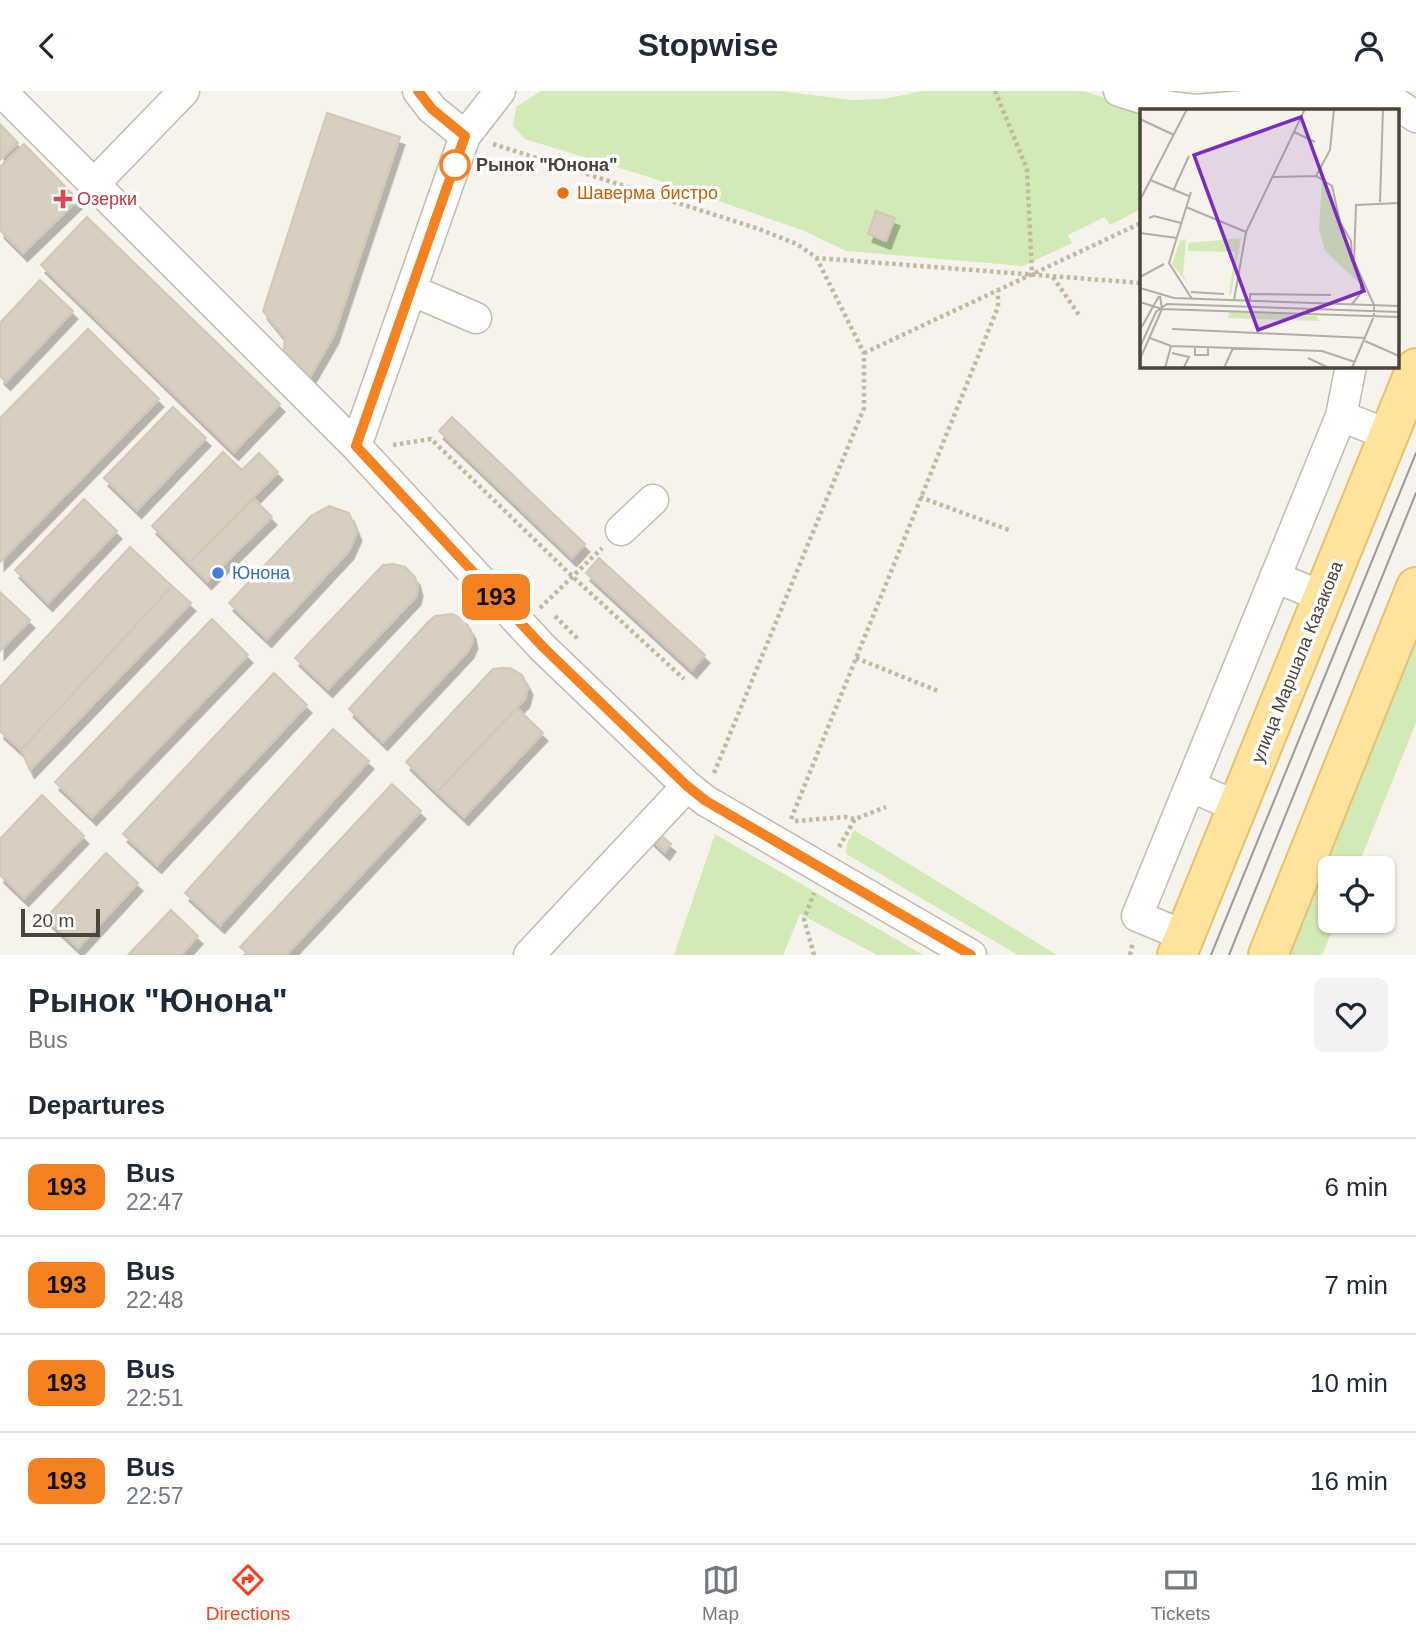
<!DOCTYPE html>
<html lang="en">
<head>
<meta charset="utf-8">
<style>
	body { margin:0; font-family:Helvetica,sans-serif; background:#f2f2f3; color:#1f2937; height:100vh; display:flex; flex-direction:column; font-size:26px; white-space:nowrap }
	* { box-sizing:border-box; margin:0 }
	p { font-size:23px; color:#747a83 }
	.icon { flex:none; width:38px; height:38px; fill:none; stroke:currentColor; stroke-width:2; stroke-linecap:round; stroke-linejoin:round }
	.map { position:relative; height:864px; overflow:hidden }
	.drawer { display:flex; flex-direction:column; background:#fff; flex:1 }
	.drawer>* { flex:none }
	.badge { padding:0 14px; border-radius:10px; font-size:24px; line-height:46px }
	.buttons { position:absolute; left:1318px; top:765px; display:grid; gap:14px }
	.buttons a { display:grid; place-items:center; width:77px; height:77px; border-radius:10px; background:#fff; box-shadow:0 2px 5px #0004; font-size:35px }
	.scale { position:absolute; left:21px; bottom:18px; width:79px; box-sizing:border-box; padding-left:7px; border:4px solid #4b4439; border-top:0; font-size:19px; line-height:24px; white-space:nowrap; color:#4b4439; -webkit-text-stroke:5px #fff; paint-order:stroke }
	.map>.badge { position:absolute; translate:-50% -50%; box-shadow:0 0 0 4px #fff }
	h2 { padding:0 28px; font-size:26px; line-height:63px }
	.round { display:grid; place-items:center; flex:none; width:74px; height:74px; border-radius:10px; background:#f2f2f3 }
	.head { display:flex; align-items:center; justify-content:space-between; height:119px; padding:0 28px }
	h1 { font-size:33px; font-weight:700; line-height:52px }
	ul { padding:0; list-style:none }
	li { display:flex; align-items:center; gap:21px; height:98px; padding:0 28px; border-top:2px solid #e0e1e3 }
	li div { flex:1 }
	li b { display:block; font-size:26px }
	li em { font-style:normal }
	li .badge { min-width:77px; font-weight:700; text-align:center }
	header { display:flex; justify-content:space-between; align-items:center; height:91px; padding:0 28px; background:#fff; font-size:32px; font-weight:700 }
	.menu { display:flex; justify-content:space-around; align-items:center; height:98px; border-top:2px solid #e0e1e3; background:#fff; font-size:19px; color:#747a83 }
	.menu a { display:grid; justify-items:center; gap:4px }
	.menu .on { color:#fc3f1d }
	.map>svg:first-child { display:block }
	.green { fill:#d2eab5 }
	.building { fill:#d8cfc1; stroke:#d3c7b4; stroke-width:2; filter:url(#shadow) }
	.lines { fill:none; stroke-linecap:round; stroke-linejoin:round }
	.minor-casing { stroke:#c2bbae; stroke-width:33 }
	.major-casing { stroke:#e6c16a; stroke-width:42 }
	.path { stroke:#c4b79f; stroke-width:4.5; stroke-dasharray:3.5 3.5; stroke-linecap:butt }
	.minor { stroke:#fff; stroke-width:30 }
	.major { stroke:#ffe39c; stroke-width:38 }
	.tram { stroke:#9a9a9a; stroke-width:2 }
	.line-casing { stroke:#fff; stroke-width:16 }
	.line { stroke:#f58220; stroke-width:10 }
	.stop-dot { fill:#fff; stroke:#f58220; stroke-width:3.5 }
	.food-dot { fill:#e8710a; stroke:#fff; stroke-width:2.5 }
	.health-dot { fill:#e0444e; stroke:#fff; stroke-width:2.5 }
	.shop-dot { fill:#3f7fe0; stroke:#fff; stroke-width:2.5 }
	.labels { text-anchor:middle; dominant-baseline:central; stroke-width:7; stroke-linejoin:round; paint-order:stroke }
	.stop-label { font-size:18px; font-weight:bold; fill:#4b4439; stroke:#fff; text-anchor:start }
	.food-label { font-size:18px; fill:#c56008; stroke:#fff; text-anchor:start }
	.health-label { font-size:18px; fill:#be3a42; stroke:#fff; text-anchor:start }
	.shop-label { font-size:18px; fill:#366cbe; stroke:#fff; text-anchor:start }
	.street-label { font-size:18px; fill:#4b4439; stroke:#fff }
	.inset-road { fill:none; stroke:#b2ada4; stroke-width:2 }
	.view { fill:#7b2cbf; fill-opacity:0.15; stroke:#7b2cbf; stroke-width:3.5 }
	.inset-edge { fill:none; stroke:#4b4439; stroke-width:3.5 }
</style>
</head>
<body>
<header><svg class="icon" aria-label="back" viewBox="0 0 24 24"><path d="M15 5l-7 7 7 7"/></svg>Stopwise<svg class="icon" aria-label="person" viewBox="0 0 24 24"><circle cx="12" cy="8" r="4"/><path d="M4 21q1-7 8-7t8 7"/></svg></header>
<div class="map">
<svg width="1416" height="864" viewBox="0 0 1416 864">
	<defs>
		<filter id="shadow"><feDropShadow dx="4.5" dy="8" stdDeviation="0" flood-color="#0004"/></filter>
	</defs>
	<rect width="100%" height="100%" fill="#f6f3ec"/>
	<!-- green -->
	<path class="green" d="M541,0H781L852,9L884,8L922,0H1084L1141,20V109L1138,111L1141,118L1110,134L1105,126L1068,144L1072,152L1023,175L846,160L802,139L646,85L525,48L513,35L516,16Z
		M1416,530V632L1357,777H1330V830H1336L1322,864H1281Z
		M854,739L1057,864H1018L846,763L847,753Z
		M715,743L923,864H877L800,823L783,864H674Z"/>
	<!-- building -->
	<path class="building" d="M327,22L400,46L334,244L307,291L283,270L285,247L263,220Z
		M0,33L18,52L0,69Z
		M24,53L78,109L23,162L0,139V76Z
		M876,120L895,127L886,150L868,143Z
		M87,126L280,313L234,361L41,174Z
		M40,189L73,220L6,291L0,285V232Z
		M88,238L159,308L0,471V327Z
		M173,316L206,347L137,419L104,387Z
		M452,326L585,453L572,467L439,340Z
		M223,361L242,379L259,362L278,381L189,472L152,435Z
		M84,408L117,440L48,512L15,479Z
		M254,408L272,426L207,490L189,472Z
		M329,415L349,422L357,442L349,460L267,548L229,512L311,425Z
		M130,456L172,495L21,659L0,640V596Z
		M599,467L705,564L692,579L586,482Z
		M393,473L405,476L415,486L418,497L416,506L328,598L295,567L383,474Z
		M172,495L191,512L30,679L21,659Z
		M0,501L30,529L0,560Z
		M453,523L465,530L471,540L473,550L469,559L383,651L349,618L428,531L435,525Z
		M212,528L248,564L92,726L55,691Z
		M502,577H510L522,584L528,596L525,608L437,701L406,671L493,578Z
		M274,582L307,614L157,774L123,743Z
		M517,617L543,642L464,726L437,701Z
		M333,638L369,670L220,834L185,802Z
		M392,693L421,720L286,864H249L240,856Z
		M42,704L84,745L24,807L0,784V748Z
		M656,740L671,753L665,761L650,747Z
		M106,762L138,792L78,857L46,827Z
		M171,819L198,845L181,864H128Z"/>
	<g class="lines">
		<!-- minor casing -->
		<g class="minor-casing">
			<path id="minor" d="M1,0L356,355L543,557L687,695L706,710L971,864
				M418,0L432,18L465,45
				M1119,0L1170,16L1196,19L1373,4L1397,13L1416,26
				M94,93L184,0
				M411,199L476,227
				M1341,325L1389,344
				M356,355L465,45L500,0
				M621,439L653,409
				M1275,486L1323,506
				M1190,695L1237,716
				M1185,845L1137,825L1341,325L1351,275
				M529,864L687,695"/>
		</g>
		<!-- major casing -->
		<g class="major-casing">
			<path id="major" d="M1177,864L1416,277
				M1268,864L1416,496"/>
		</g>
		<!-- path -->
		<path class="path" d="M995,0L1027,78L1032,183
			M493,53L756,137L797,153L817,167L1141,192
			M1053,186L1079,224
			M1397,212L1402,214
			M864,262L1141,132
			M393,354L431,348L573,486L684,588
			M920,406L1009,439
			M540,517L602,457
			M555,525L578,548
			M856,567L938,600
			M714,682L864,317V262L817,168
			M791,728L998,216V200
			M795,730L845,726L855,728L886,716
			M839,756L855,728
			M814,864L804,828L814,802
			M1130,864L1133,850"/>
		<!-- minor -->
		<use href="#minor" class="minor"/>
		<!-- major -->
		<use href="#major" class="major"/>
		<!-- tram -->
		<path class="tram" d="M1211,864L1416,362
			M1229,864L1416,402"/>
	</g>
	<g class="lines">
		<!-- line casing -->
		<g class="line-casing">
			<path id="line" d="M418,0L432,18L465,45L356,355L543,556L687,695L706,710L971,864"/>
		</g>
		<!-- line -->
		<use href="#line" class="line"/>
	</g>
	<!-- markers -->
	<circle class="stop-dot" cx="455" cy="74" r="14"/>
	<circle class="food-dot" cx="563" cy="102" r="7"/>
	<path class="health-dot" d="M59.5 97.5h7v7h7v7h-7v7h-7v-7h-7v-7h7z"/>
	<circle class="shop-dot" cx="218" cy="482" r="7"/>
	<g class="labels">
		<!-- stop labels -->
		<g class="stop-label">
			<text x="476" y="74">Рынок "Юнона"</text>
		</g>
		<!-- food labels -->
		<g class="food-label">
			<text x="577" y="102">Шаверма бистро</text>
		</g>
		<!-- health labels -->
		<g class="health-label">
			<text x="77" y="108">Озерки</text>
		</g>
		<!-- shop labels -->
		<g class="shop-label">
			<text x="232" y="482">Юнона</text>
		</g>
		<!-- street labels -->
		<g class="street-label">
			<text transform="translate(1297 571) rotate(-68)">улица Маршала Казакова</text>
		</g>
	</g>
	<!-- overview -->
	<g transform="translate(1140 18)">
		<rect width="259" height="259" fill="#f6f3ec"/>
		<path d="M182,72L191,82L220,175L185,142L179,119ZM101,129L91,186H89L95,143L48,142V134ZM46,130L43,166L47,174L32,155L40,132ZM89,203L177,207L179,212L88,209Z" fill="#d2eab5"/>
		<path class="inset-road" d="M0,10L34,26M154,23L175,33M176,67L190,41L194,0M133,68L176,67L192,77L200,113L211,132L212,153M10,71L49,87M33,82L49,47M51,83L29,154L52,190M0,91L47,0M240,93L243,0M46,98L106,123M9,109L14,107L41,114M0,124L37,129M0,168L24,155M0,179L34,189L259,197M51,183L84,185M94,191L106,123L165,0M110,192V185L191,186M0,193L22,200L259,208M212,195L221,184V174M32,220L226,229M0,221L19,187M10,229L31,237L182,242L215,253M225,232L259,247M0,238L16,203L27,195L259,203M55,238V246H68V238M32,244L49,248L44,258M168,249L187,258M0,250L22,200L20,187M25,259L31,237M84,259L93,239M212,259L234,207V196L214,152L216,96L259,94"/>
		<path class="view" d="M161,8L224,182L118,221L54,46Z"/>
		<rect width="259" height="259" class="inset-edge"/>
	</g>
</svg>
<div class="buttons">
<a><svg class="icon" aria-label="locate" viewBox="0 0 24 24"><circle cx="12" cy="12" r="6"/><path d="M12 2v4M12 18v4M2 12h4M18 12h4"/></svg></a>
</div>
<div class="scale">20 m</div>
<b class="badge" style="left:496px;top:506px;background:#f58220;color:#111">193</b>
</div>
<section class="drawer">
<div class="head"><div><h1>Рынок &quot;Юнона&quot;</h1><p>Bus</p></div><a class="round"><svg class="icon" aria-label="heart" viewBox="0 0 24 24"><path d="M12 20l-8-8c-3-5 5-10 8-4 3-6 11-1 8 4z"/></svg></a></div>
<h2>Departures</h2>
<ul>
<li><span class="badge" style="background:#f58220;color:#111">193</span><div><b>Bus</b><p>22:47</p></div><em>6 min</em></li>
<li><span class="badge" style="background:#f58220;color:#111">193</span><div><b>Bus</b><p>22:48</p></div><em>7 min</em></li>
<li><span class="badge" style="background:#f58220;color:#111">193</span><div><b>Bus</b><p>22:51</p></div><em>10 min</em></li>
<li><span class="badge" style="background:#f58220;color:#111">193</span><div><b>Bus</b><p>22:57</p></div><em>16 min</em></li>
</ul>
</section>
<nav class="menu">
<a class="on"><svg class="icon" aria-label="directions" viewBox="0 0 24 24"><path d="M12 3l9 9-9 9-9-9zM9 14v-3h6M13 9l2 2-2 2"/></svg>Directions</a>
<a><svg class="icon" aria-label="map" viewBox="0 0 24 24"><path d="M3 6l6-2 6 2 6-2v14l-6 2-6-2-6 2zM9 4v14M15 6v14"/></svg>Map</a>
<a><svg class="icon" aria-label="tickets" viewBox="0 0 24 24"><path d="M3 7h18v10H3zM15 7v10"/></svg>Tickets</a>
</nav>
</body>
</html>
